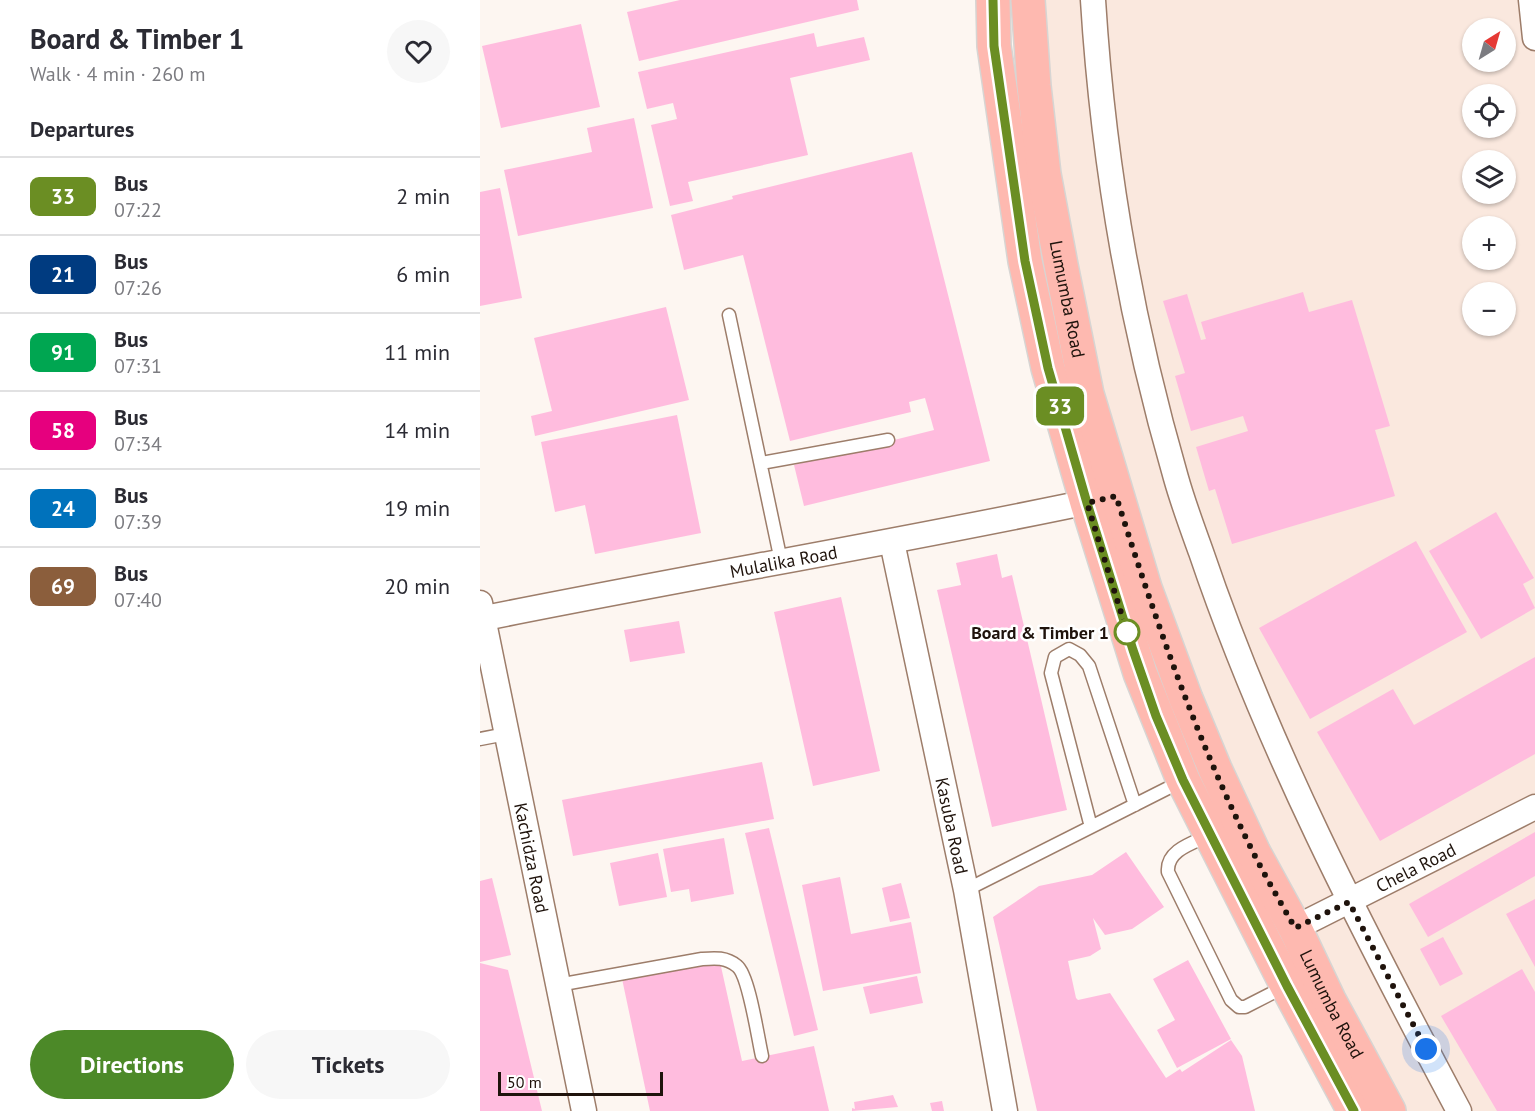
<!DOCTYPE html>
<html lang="en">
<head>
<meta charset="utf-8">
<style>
	body { margin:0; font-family:"PT Sans",sans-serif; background:#f7f7f7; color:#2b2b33; height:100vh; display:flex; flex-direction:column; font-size:22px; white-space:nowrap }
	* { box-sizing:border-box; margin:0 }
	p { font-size:20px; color:#7c7c81 }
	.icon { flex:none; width:33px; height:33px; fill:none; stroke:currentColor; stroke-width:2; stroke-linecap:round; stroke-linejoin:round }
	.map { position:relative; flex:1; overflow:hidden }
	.panel { display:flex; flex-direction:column; background:#fff; width:480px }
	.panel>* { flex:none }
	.badge { padding:0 12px; border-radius:9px; font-size:21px; line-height:39px }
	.needle { width:39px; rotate:37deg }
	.fabs { position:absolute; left:982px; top:18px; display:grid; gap:12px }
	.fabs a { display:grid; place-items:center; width:54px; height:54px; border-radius:50%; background:#fff; box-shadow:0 2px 4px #0004; font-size:30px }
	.scale { position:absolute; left:18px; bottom:15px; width:165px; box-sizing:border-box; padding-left:6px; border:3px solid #1f130c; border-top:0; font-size:16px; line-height:21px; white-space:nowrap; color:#1f130c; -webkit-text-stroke:4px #fff; paint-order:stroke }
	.you { position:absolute; width:30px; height:30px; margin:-15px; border:4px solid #fff; border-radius:50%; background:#1a73e8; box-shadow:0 0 0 9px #1a73e833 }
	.map>.badge { position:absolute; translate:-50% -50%; box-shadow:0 0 0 3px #fff }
	h2 { padding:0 30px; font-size:22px; line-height:54px }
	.round { display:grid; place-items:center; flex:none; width:63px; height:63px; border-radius:32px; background:#f7f7f7 }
	.overview { display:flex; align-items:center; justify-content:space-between; height:102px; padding:0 30px }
	h1 { font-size:28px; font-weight:700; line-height:45px }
	.cta { display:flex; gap:12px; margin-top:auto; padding:12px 30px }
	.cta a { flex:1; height:69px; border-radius:36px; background:#4c8928; color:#fff; font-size:24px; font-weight:700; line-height:69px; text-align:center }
	.cta a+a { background:#f7f7f7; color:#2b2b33 }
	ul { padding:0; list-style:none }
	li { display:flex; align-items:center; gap:18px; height:78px; padding:0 30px; border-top:2px solid #e1e1e2 }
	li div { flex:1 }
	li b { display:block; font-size:22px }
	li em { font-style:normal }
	li .badge { min-width:66px; font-weight:700; text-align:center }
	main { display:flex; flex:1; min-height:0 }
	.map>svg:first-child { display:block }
	.built { fill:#fae8de; fill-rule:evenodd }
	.building { fill:#ffbcde }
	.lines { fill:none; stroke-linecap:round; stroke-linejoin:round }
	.service-casing { stroke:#9d7d6a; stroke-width:15 }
	.minor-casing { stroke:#9d7d6a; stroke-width:27 }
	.primary-casing { stroke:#d7d5d3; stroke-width:36 }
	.service { stroke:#fff; stroke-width:12 }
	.minor { stroke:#fff; stroke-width:24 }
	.primary { stroke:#feb9b0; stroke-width:33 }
	.line-casing { stroke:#fff; stroke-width:14 }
	.line { stroke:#6b8e23; stroke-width:9 }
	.walk { stroke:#1f130c; stroke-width:6; stroke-dasharray:0 10.8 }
	.stop-dot { fill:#fff; stroke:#6b8e23; stroke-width:3 }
	.labels { text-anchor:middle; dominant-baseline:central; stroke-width:5; stroke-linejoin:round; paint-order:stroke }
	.street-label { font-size:18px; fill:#1f130c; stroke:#fff }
	.stop-label { font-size:18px; font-weight:bold; fill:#1f130c; stroke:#fff; text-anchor:end }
</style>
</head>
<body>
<main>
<section class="panel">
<div class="overview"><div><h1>Board &amp; Timber 1</h1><p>Walk · 4 min · 260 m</p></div><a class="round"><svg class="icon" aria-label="heart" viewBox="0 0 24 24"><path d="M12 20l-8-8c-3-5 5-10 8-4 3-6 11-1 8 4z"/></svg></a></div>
<h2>Departures</h2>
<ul>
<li><span class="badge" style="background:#6b8e23;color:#fff">33</span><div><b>Bus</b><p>07:22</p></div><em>2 min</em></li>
<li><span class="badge" style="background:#003b80;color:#fff">21</span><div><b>Bus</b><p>07:26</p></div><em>6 min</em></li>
<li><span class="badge" style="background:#00a651;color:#fff">91</span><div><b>Bus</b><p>07:31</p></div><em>11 min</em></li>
<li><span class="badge" style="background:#e6007e;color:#fff">58</span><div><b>Bus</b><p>07:34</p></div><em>14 min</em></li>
<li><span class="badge" style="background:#0072bc;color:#fff">24</span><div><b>Bus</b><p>07:39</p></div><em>19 min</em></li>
<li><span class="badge" style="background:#8b5e3c;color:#fff">69</span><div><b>Bus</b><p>07:40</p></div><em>20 min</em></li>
</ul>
<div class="cta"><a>Directions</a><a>Tickets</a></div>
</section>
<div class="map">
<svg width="1055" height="1111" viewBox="0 0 1055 1111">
	<rect width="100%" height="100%" fill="#fdf6f1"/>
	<!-- built -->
	<path class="built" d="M556,0H1055V1111H910L812,923L634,484L564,162ZM993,28H1026V62H993ZM993,94H1026V128H993ZM993,160H1026V194H993ZM993,226H1026V260H993ZM993,292H1026V326H993Z"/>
	<!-- building -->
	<path class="building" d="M200,0H377L379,10L159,61L147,12Z
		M101,24L120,107L21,128L2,46Z
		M334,33L337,47L384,37L390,60L310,78L328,155L208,182L213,201L190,206L171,125L197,119L193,103L167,109L158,72Z
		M154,118L173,208L38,236L24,170L112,152L107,128Z
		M432,152L510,461L324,506L314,465L454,430L445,398L429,402L431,412L310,441L263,255L204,270L191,215L253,199L252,196Z
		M20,188L42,298L0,306V192Z
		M823,292L829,312L872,300L910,426L895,430L915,496L752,544L735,489L729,491L716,447L768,431L763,416L711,431L695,376L705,373L683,301L707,294L721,340L726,339L721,322Z
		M186,307L209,400L55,436L51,416L72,411L54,338Z
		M197,415L221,533L115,554L105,505L75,512L61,442Z
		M1016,512L1054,578L1043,584L1055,608L1001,639L949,551Z
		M936,541L987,632L830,719L779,628Z
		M517,554L522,578L532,575L587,810L512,827L457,590L481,585L476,563Z
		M361,597L400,771L333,786L294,612Z
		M199,621L205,653L150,662L144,630Z
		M1055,657V754L900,841L837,732L913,689L934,725Z
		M282,762L294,819L93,856L82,800Z
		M289,828L338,1030L314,1036L265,833Z
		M1055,832V876L948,937L929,904Z
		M244,838L254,894L211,902L209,889L191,892L183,849Z
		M646,852L684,907L652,929L625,935L613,918L621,949L610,956L588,961L596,998L598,1000L630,993L686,1078L700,1069L702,1072L751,1040L762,1056L775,1111H557L513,917L559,886L612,875Z
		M178,853L187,897L139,906L130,863Z
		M360,877L371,934L431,922L441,973L343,991L322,885Z
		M12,878L31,955L0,962V881Z
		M421,883L430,918L410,922L402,888Z
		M1055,899V967L1026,914Z
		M963,937L983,974L960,986L940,949Z
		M238,953L262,1061L334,1046L349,1111H170L141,974Z
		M708,960L751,1039L697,1068L677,1030L695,1020L673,979Z
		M0,963L28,970L62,1111H0Z
		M1042,969L1055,992V1111H1017L961,1016Z
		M437,976L443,1003L390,1014L383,987Z
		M413,1095L418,1107L372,1111V1108L375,1109L374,1102Z
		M462,1101L464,1111H452L450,1103Z"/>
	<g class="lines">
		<!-- service casing -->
		<g class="service-casing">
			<path id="service" d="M249,315L301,561
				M281,463L408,440
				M0,739L26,734
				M611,827L571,673L575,657L589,649L600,655L609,666L655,805
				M730,835C713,843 686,850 688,872L751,1000L759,1007H765L806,986
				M486,890L702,781
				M78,985L222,959C235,958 246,957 257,966C269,975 278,1039 282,1056"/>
		</g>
		<!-- minor casing -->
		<g class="minor-casing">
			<g id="minor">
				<path d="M613,0C623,161 651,323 696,478C703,503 712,527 721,552C787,747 882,929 979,1111"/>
				<path d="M1051,0L1055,38"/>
				<path id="s1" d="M412,542L486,890L525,1111"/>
				<path id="s2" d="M0,603L104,1111"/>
				<path id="s3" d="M0,619C207,577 415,543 622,499"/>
				<path id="s4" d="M815,928L1055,807"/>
			</g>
		</g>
		<!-- primary casing -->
		<g class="primary-casing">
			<g id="primary">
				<path d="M513,0L514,46L545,261L568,368L607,503L660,673L703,780L807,986L874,1111"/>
				<path id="s5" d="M548,0L554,86L564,174L581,265L607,394L665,588L706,699L735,769L774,853L815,928L849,1000L909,1111"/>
			</g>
		</g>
		<!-- service -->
		<use href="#service" class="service"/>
		<!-- minor -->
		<use href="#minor" class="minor"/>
		<!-- primary -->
		<use href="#primary" class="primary"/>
	</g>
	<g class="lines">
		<!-- line casing -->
		<g class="line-casing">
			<path id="line" d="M513,0L514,46L545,261L568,368L607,503L653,650L676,716L703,780L807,986L874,1111"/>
		</g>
		<!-- line -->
		<use href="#line" class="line"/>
		<!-- walk -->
		<path class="walk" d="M647,632L607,503L636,496C675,618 716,739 773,852C786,878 801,903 815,928L869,902L946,1049"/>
	</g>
	<!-- markers -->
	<circle class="stop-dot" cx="647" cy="632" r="12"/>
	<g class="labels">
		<!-- street labels -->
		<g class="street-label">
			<text stroke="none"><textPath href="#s5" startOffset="302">Lumumba Road</textPath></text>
			<text stroke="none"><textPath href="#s3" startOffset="309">Mulalika Road</textPath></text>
			<text stroke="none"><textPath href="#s1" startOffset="290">Kasuba Road</textPath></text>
			<text stroke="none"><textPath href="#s2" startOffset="260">Kachidza Road</textPath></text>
			<text stroke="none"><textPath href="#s4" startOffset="135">Chela Road</textPath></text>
			<text stroke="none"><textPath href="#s5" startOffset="1058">Lumumba Road</textPath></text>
		</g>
		<!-- stop labels -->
		<g class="stop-label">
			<text x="629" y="632">Board &amp; Timber 1</text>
		</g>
	</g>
</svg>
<div class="fabs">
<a><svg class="needle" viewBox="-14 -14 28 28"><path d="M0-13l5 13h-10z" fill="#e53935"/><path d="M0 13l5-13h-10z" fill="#7c7c81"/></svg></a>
<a><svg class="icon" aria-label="locate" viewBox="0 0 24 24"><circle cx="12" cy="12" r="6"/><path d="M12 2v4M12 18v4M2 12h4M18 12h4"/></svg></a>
<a><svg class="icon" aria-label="layers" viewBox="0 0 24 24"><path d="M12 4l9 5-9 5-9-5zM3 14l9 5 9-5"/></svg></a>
<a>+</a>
<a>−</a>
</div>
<div class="scale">50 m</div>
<div class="you" style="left:946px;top:1049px"></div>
<b class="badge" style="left:580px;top:406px;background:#6b8e23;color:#fff">33</b>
</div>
</main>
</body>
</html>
